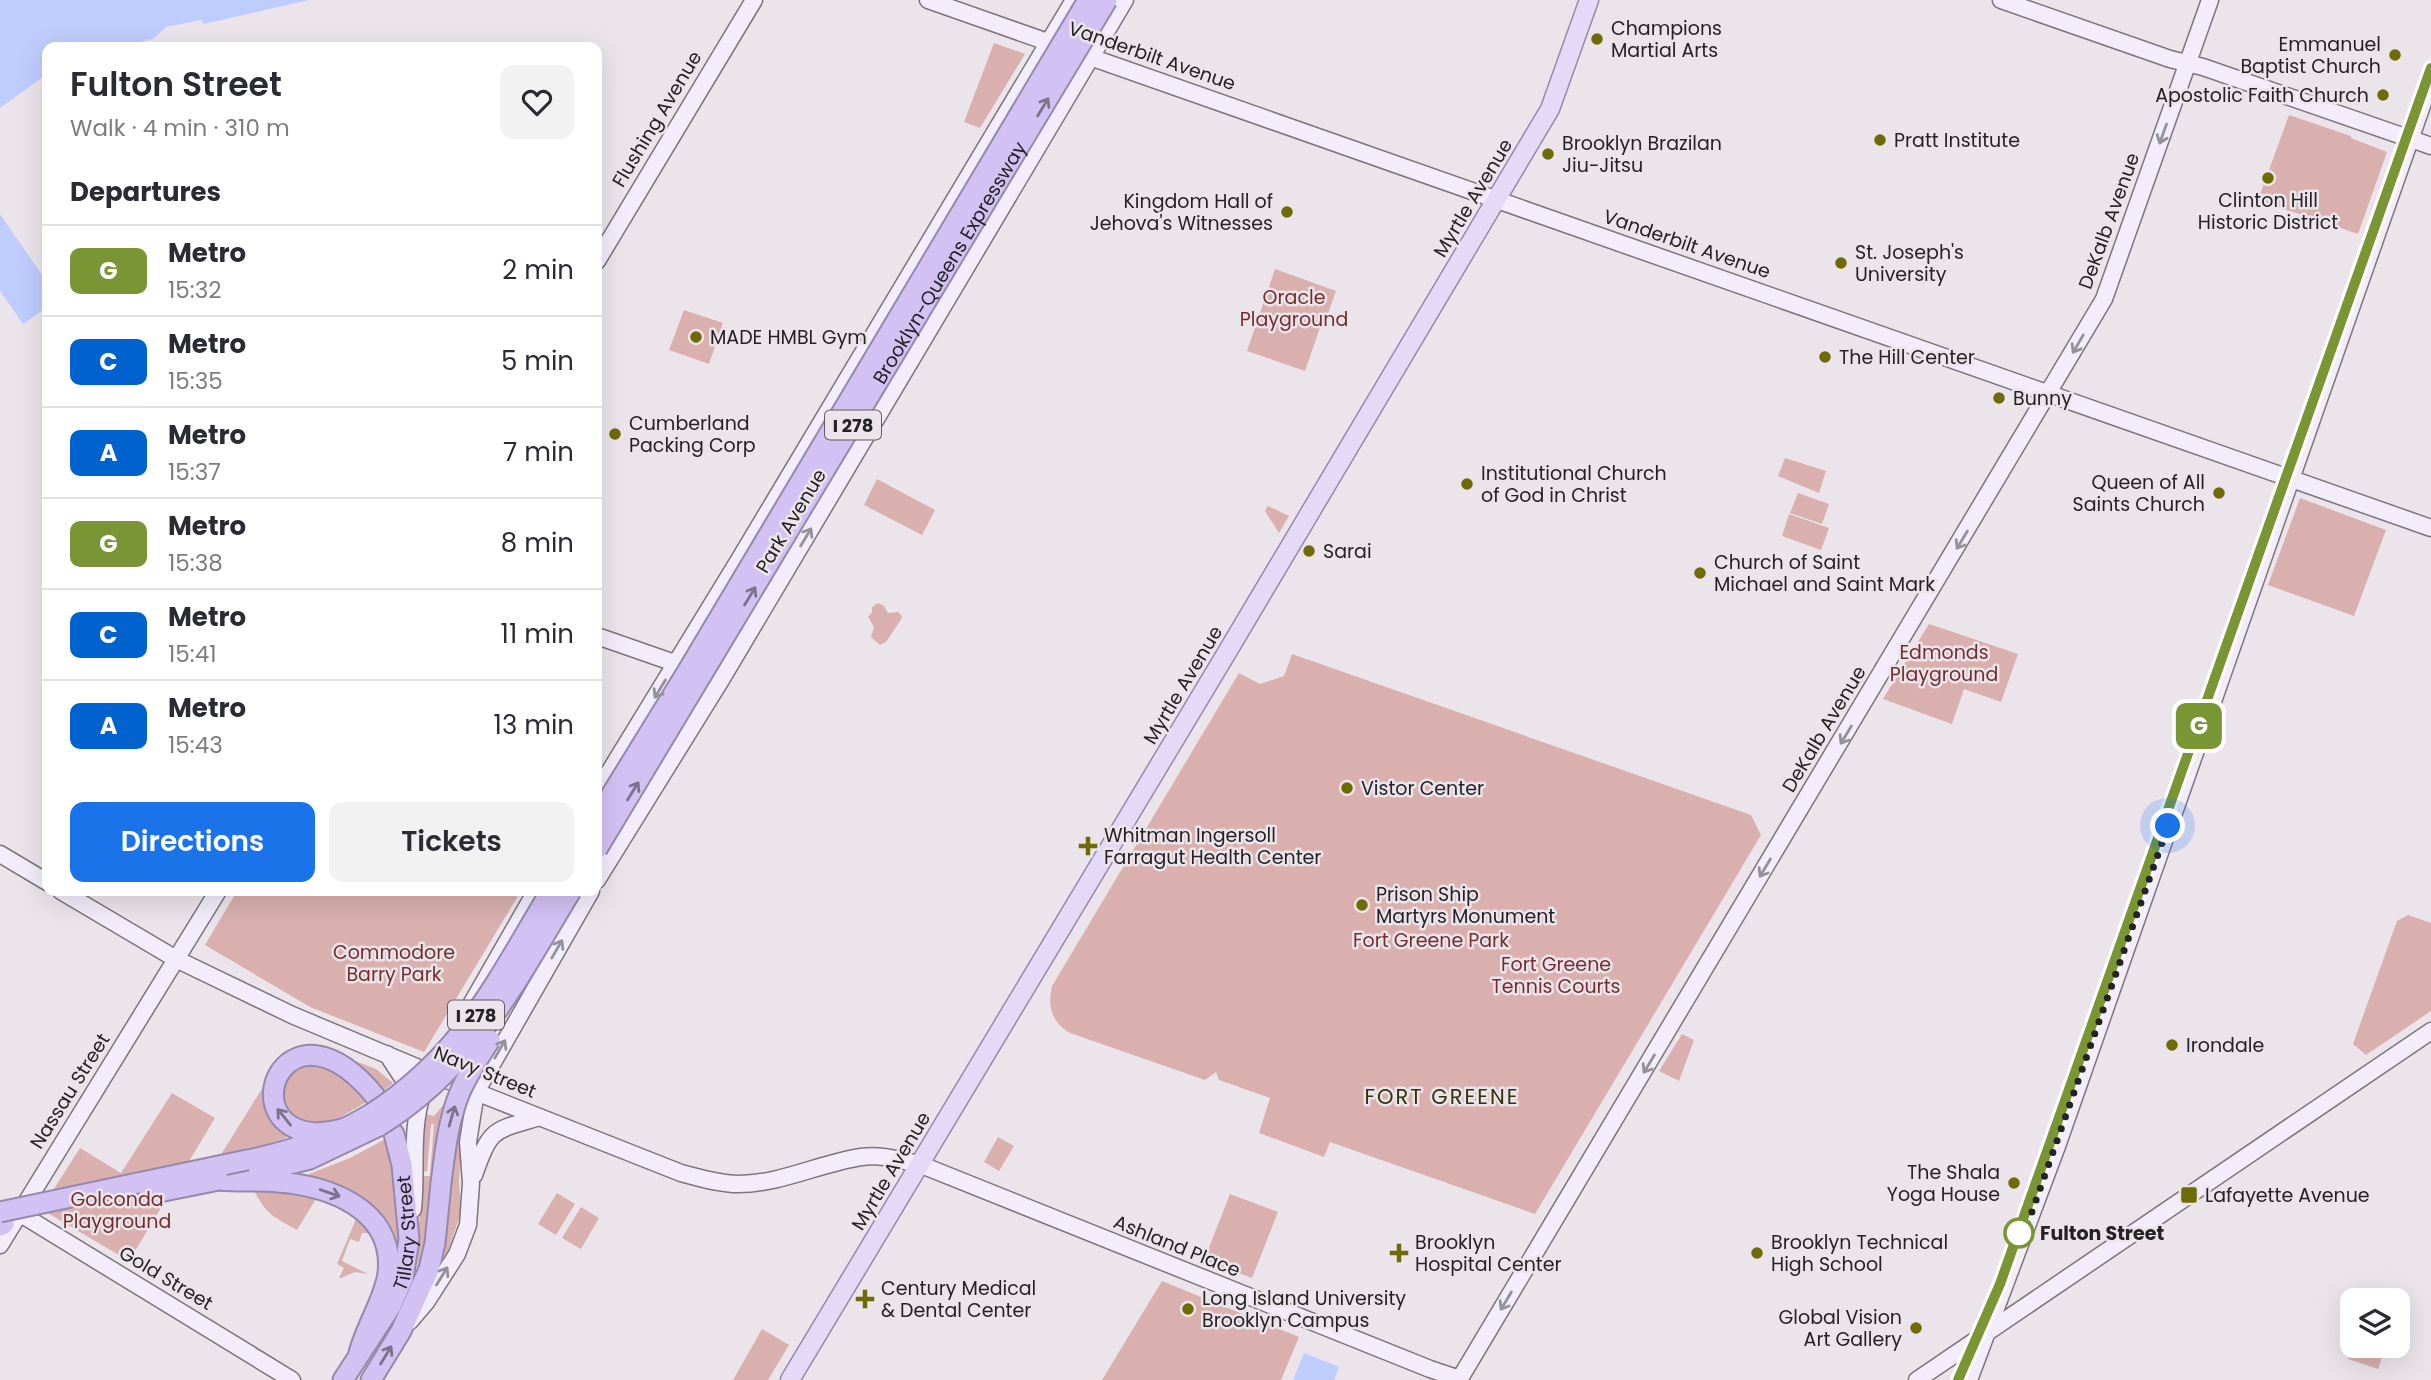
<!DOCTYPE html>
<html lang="en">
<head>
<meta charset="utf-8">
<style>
	body { margin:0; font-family:Poppins,sans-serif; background:#f2f2f3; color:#2b2b33; height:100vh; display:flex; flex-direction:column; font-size:26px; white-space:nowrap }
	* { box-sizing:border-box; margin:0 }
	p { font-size:23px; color:#7c7c81 }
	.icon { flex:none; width:38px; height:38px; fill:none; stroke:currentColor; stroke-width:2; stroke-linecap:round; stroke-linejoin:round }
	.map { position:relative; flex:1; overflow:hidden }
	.drawer { position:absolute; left:42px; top:42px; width:560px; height:854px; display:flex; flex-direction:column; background:#fff; border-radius:14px; box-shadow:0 7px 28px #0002 }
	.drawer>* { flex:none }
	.badge { padding:0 14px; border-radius:10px; font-size:24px; line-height:46px }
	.fabs { position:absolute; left:2340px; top:1288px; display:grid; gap:14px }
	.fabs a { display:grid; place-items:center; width:70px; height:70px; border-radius:14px; background:#fff; box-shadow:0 7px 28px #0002; font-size:35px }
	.you { position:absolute; width:35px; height:35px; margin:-18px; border:5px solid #fff; border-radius:50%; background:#1a73e8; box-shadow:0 0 0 10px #1a73e833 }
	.map>.badge { position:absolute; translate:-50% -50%; box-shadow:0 0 0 4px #fff }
	h2 { padding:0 28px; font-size:26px; line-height:63px }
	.round { display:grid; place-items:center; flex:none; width:74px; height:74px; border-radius:14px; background:#f2f2f3 }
	.summary { display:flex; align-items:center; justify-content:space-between; height:119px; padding:0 28px }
	h1 { font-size:33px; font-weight:600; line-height:52px }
	.cta { display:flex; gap:14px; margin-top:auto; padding:14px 28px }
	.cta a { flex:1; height:80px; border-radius:14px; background:#1a73e8; color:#fff; font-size:28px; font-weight:600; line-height:80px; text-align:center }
	.cta a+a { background:#f2f2f3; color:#2b2b33 }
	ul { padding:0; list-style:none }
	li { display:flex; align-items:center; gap:21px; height:91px; padding:0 28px; border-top:2px solid #e1e1e2 }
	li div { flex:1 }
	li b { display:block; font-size:26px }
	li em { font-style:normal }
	li .badge { min-width:77px; font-weight:700; text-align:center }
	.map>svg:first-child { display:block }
	.green { fill:#d9b0ad }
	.water { fill:#beccfe }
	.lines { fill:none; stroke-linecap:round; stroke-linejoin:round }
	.secondary-casing { stroke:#7c757b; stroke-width:19 }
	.primary-casing { stroke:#9589ab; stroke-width:21 }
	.highway-casing { stroke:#9589ab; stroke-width:23 }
	.secondary { stroke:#f2ecfb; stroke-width:16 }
	.primary { stroke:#e4daf8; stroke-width:18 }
	.highway { stroke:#d2c1f3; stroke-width:19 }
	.highway-bridge-casing { stroke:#9589ab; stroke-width:23; stroke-linecap:butt }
	.highway-bridge { stroke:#d2c1f3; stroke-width:19 }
	.oneway { stroke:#7b728c }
	.oneway2 { stroke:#95919a }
	.line-casing { stroke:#fff; stroke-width:16 }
	.line { stroke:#799534; stroke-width:10 }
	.walk { stroke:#242224; stroke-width:7; stroke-dasharray:0 12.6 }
	.poi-dot { fill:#6e6a05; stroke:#ece4eb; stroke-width:2.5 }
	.stop-dot { fill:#fff; stroke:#799534; stroke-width:3.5 }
	.labels { text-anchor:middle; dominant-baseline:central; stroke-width:5; stroke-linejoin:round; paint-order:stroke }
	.shield { fill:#ece4eb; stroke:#605c60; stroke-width:2 }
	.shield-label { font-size:18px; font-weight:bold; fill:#242224 }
	.poi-label { font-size:19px; fill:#242224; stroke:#ece4eb; text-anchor:start }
	.street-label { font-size:19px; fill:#242224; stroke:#ece4eb }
	.park-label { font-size:19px; fill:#752d2c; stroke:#ece4eb }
	.stop-label { font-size:19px; font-weight:bold; fill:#242224; stroke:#ece4eb; text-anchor:start }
	.neighbourhood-label { font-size:21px; letter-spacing:2px; fill:#353308; stroke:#ece4eb }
</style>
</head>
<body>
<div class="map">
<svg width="2431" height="1380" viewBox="0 0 2431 1380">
	<rect width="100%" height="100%" fill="#ece4eb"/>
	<!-- green -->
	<path class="green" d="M994,43L1025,54L980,128L964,122Z
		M2289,115L2351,136V138L2387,152L2358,234L2258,200Z
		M1275,269L1336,291L1325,322H1322L1305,371L1247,351Z
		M684,310L723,323L709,364L669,350Z
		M1785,458L1826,471L1819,493L1778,476Z
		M877,479L935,510L922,535L864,505Z
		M1798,493L1829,504L1822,524L1790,513Z
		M2300,498L2386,530L2354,616L2268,585Z
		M1268,506L1289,516L1279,533L1265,511Z
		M1789,514L1829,528L1821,550L1782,536Z
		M878,603L884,606L888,613L898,612L901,615L902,618L886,642L880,645L871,637L874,627L868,617L872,612V607Z
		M1929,624L2018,654L2001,702L1964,689L1952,724L1883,699Z
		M1292,654L1751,815L1761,835L1535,1214L1330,1142L1324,1157L1259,1133L1270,1098L1219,1080L1216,1072L1205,1080L1070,1033C1052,1022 1047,1007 1052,986L1239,673L1260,684L1284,676Z
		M237,891H521L424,1052L310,1007L205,945Z
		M2408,915L2431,923V1011L2366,1055L2353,1044L2397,921Z
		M1682,1034L1694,1040L1679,1081L1659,1071Z
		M331,1052L376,1069L393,1083L379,1094Z
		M327,1063L370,1100L332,1122L316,1126L284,1111L281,1081L295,1065Z
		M273,1071L291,1136L266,1146L220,1156Z
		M172,1093L215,1118L129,1261L41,1209L80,1148L121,1173Z
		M444,1104L463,1114L459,1181L461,1212L448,1251L440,1261L431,1239L417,1275L421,1176H430L434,1124H431L427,1172L420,1170L422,1113L434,1116Z
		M391,1136L402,1200L399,1268L392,1246L317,1180L309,1177V1174L350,1158Z
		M998,1137L1014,1146L999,1171L984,1162Z
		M252,1186L317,1197L297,1230C271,1215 265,1214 252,1186Z
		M557,1193L575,1204L556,1235L538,1224Z
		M1230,1194L1278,1212L1252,1278L1204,1260Z
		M581,1207L599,1218L581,1249L562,1238Z
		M356,1219L371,1233H362L359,1242L350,1239L342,1261L368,1274L355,1272L341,1278H339L344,1268L337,1264Z
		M1162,1281L1299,1337L1281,1380H1102Z
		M762,1329L789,1345L768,1380H733Z
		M2353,1346H2386L2378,1369L2348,1359Z"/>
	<!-- water -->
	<path class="water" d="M0,0H309L204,24L201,20L166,27L153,39L117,47H47V74L0,108Z
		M0,214L47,282V307L23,324L0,291Z
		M1304,1353L1339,1367L1334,1380H1293Z"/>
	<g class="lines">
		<!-- secondary casing -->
		<g class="secondary-casing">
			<path id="secondary" d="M928,0L2431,528
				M2001,0L2170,59L2203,67L2431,146
				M597,261L754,0
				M597,636L686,667
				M597,792L739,560L1074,0
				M0,854L47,882
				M597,880L721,680L1125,0
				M61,891L176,959L292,1015L476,1092L681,1173C700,1178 720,1184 739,1184C780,1184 821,1163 861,1157C881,1154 900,1160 919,1164L1430,1369L1460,1379
				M469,1008L536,891
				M387,1054L402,1077
				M474,1175C491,1127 493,1131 540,1117
				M413,1209C417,1171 410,1128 423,1092
				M19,1213L292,1380
				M0,1245L218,891
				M410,1321L427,1301L457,1254L468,1225L471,1183L468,1142L476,1092L591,891
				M1459,1380L2104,299L2210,0
				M1917,1380L2431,1031
				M1969,1380L2056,1149L2431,80"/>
		</g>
		<!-- primary casing -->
		<g class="primary-casing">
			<path id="primary" d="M790,1380L1226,654L1550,109L1589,0"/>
		</g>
		<!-- highway casing -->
		<g class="highway-casing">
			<g id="highway">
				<path d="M346,1128C333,1131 321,1134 308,1132C234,1119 289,992 375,1096"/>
				<path d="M248,1160C292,1151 333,1137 371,1114"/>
				<path d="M248,1174L310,1159L379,1126"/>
				<path d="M219,1180C239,1182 259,1180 278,1182C329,1186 395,1209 388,1273C385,1298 366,1326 359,1353"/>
				<path d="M0,1226L4,1224"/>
				<path id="s1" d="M343,1380L391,1306L403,1279L409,1239L402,1165L394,1134"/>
				<path d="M371,1380L401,1331L429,1269L435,1243L441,1183"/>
			</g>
		</g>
		<!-- secondary -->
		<use href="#secondary" class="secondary"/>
		<!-- primary -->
		<use href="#primary" class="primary"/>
		<!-- highway -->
		<use href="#highway" class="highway"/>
		<!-- highway-bridge casing -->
		<g class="highway-bridge-casing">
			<g id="highway-bridge">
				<path d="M597,818L687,672L1088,0"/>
				<path id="s2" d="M597,849L1107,0"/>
				<path d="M371,1114C464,1054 496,981 551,891"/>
				<path d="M379,1126C474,1067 515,983 571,891"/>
				<path d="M441,1183C445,1152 448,1121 460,1092C468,1074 479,1057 490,1040"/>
				<path d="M149,1194L219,1180"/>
				<path d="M0,1212L247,1160"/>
			</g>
		</g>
		<!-- highway-bridge -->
		<use href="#highway-bridge" class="highway-bridge"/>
	</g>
	<!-- one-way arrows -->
	<defs><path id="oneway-shaft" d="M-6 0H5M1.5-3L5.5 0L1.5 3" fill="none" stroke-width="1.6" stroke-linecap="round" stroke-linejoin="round" transform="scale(1.75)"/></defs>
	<g class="oneway">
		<use href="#oneway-shaft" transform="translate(1043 107) rotate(-59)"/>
		<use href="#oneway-shaft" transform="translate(750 596) rotate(-59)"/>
		<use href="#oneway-shaft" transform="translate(633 791) rotate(-58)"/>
		<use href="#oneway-shaft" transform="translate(452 1116) rotate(-74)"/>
		<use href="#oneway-shaft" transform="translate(284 1117) rotate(-129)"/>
		<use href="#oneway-shaft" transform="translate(330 1193) rotate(19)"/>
		<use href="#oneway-shaft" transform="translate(386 1355) rotate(-59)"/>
	</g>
	<g class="oneway2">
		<use href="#oneway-shaft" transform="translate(2163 134) rotate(110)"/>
		<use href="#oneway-shaft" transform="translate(2078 344) rotate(120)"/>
		<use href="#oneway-shaft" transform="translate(806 537) rotate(-59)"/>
		<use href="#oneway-shaft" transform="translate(1962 540) rotate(121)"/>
		<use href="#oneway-shaft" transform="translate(660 689) rotate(121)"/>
		<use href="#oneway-shaft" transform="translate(1846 735) rotate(121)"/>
		<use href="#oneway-shaft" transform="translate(1765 868) rotate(121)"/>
		<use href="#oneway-shaft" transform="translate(557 949) rotate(-60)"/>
		<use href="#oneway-shaft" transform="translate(500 1049) rotate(-60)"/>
		<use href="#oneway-shaft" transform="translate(1649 1064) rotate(121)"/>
		<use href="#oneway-shaft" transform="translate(442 1276) rotate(-58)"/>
		<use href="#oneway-shaft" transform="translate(1506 1301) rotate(121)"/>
	</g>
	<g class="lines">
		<!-- line casing -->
		<g class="line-casing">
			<path id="line" d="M1958,1380L2000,1284L2431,68"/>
		</g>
		<!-- line -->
		<use href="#line" class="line"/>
		<!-- walk -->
		<path class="walk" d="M2019,1233L2028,1223L2168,826"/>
	</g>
	<!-- markers -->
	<g class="poi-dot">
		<circle cx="1597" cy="39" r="7"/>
		<circle cx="2395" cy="55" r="7"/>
		<circle cx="2383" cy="95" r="7"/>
		<circle cx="1880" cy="140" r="7"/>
		<circle cx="1548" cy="154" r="7"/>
		<circle cx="2268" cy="178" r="7"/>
		<circle cx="1287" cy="212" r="7"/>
		<circle cx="1841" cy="263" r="7"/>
		<circle cx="696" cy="337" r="7"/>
		<circle cx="1825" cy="357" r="7"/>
		<circle cx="1999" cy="398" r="7"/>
		<circle cx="615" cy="434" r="7"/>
		<circle cx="1467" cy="484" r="7"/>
		<circle cx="2219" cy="493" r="7"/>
		<circle cx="1309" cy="551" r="7"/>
		<circle cx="1700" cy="573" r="7"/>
		<circle cx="1347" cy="788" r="7"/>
		<path d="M1084.5 835.5h7v7h7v7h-7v7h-7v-7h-7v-7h7z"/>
		<circle cx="1362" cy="905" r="7"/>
		<circle cx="2172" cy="1045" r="7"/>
		<circle cx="2014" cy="1183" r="7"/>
		<rect x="2180" y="1186" width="18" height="18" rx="3.5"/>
		<path d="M1395.5 1242.5h7v7h7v7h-7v7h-7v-7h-7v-7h7z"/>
		<circle cx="1757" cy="1253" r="7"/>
		<path d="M861.5 1288.5h7v7h7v7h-7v7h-7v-7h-7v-7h7z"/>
		<circle cx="1188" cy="1309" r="7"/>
		<circle cx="1916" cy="1328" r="7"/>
	</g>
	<circle class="stop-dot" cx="2019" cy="1233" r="14"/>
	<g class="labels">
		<!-- shield labels -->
		<g class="shield">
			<rect x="825" y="410.5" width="56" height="29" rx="5"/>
			<rect x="448" y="1000.5" width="56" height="29" rx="5"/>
		</g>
		<g class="shield-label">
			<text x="853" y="425">I 278</text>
			<text x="476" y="1015">I 278</text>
		</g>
		<!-- poi labels -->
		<g class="poi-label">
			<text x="1611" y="28">Champions<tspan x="1611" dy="22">Martial Arts</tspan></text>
			<text x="2381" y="44" text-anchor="end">Emmanuel<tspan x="2381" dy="22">Baptist Church</tspan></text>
			<text x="2369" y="95" text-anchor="end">Apostolic Faith Church</text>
			<text x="1894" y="140">Pratt Institute</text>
			<text x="1562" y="143">Brooklyn Brazilan<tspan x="1562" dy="22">Jiu-Jitsu</tspan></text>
			<text x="2268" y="200" text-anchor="middle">Clinton Hill<tspan x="2268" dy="22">Historic District</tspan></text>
			<text x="1273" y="201" text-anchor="end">Kingdom Hall of<tspan x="1273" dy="22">Jehova's Witnesses</tspan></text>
			<text x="1855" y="252">St. Joseph's<tspan x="1855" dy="22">University</tspan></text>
			<text x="710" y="337">MADE HMBL Gym</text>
			<text x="1839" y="357">The Hill Center</text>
			<text x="2013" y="398">Bunny</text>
			<text x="629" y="423">Cumberland<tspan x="629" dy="22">Packing Corp</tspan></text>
			<text x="1481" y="473">Institutional Church<tspan x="1481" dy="22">of God in Christ</tspan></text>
			<text x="2205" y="482" text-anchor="end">Queen of All<tspan x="2205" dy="22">Saints Church</tspan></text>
			<text x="1323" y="551">Sarai</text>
			<text x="1714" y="562">Church of Saint<tspan x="1714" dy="22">Michael and Saint Mark</tspan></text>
			<text x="1361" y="788">Vistor Center</text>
			<text x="1104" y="835">Whitman Ingersoll<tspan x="1104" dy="22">Farragut Health Center</tspan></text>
			<text x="1376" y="894">Prison Ship<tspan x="1376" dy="22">Martyrs Monument</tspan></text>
			<text x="2186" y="1045">Irondale</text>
			<text x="2000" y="1172" text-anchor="end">The Shala<tspan x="2000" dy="22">Yoga House</tspan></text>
			<text x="2205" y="1195">Lafayette Avenue</text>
			<text x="1415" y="1242">Brooklyn<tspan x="1415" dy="22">Hospital Center</tspan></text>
			<text x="1771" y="1242">Brooklyn Technical<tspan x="1771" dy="22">High School</tspan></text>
			<text x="881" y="1288">Century Medical<tspan x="881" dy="22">&amp; Dental Center</tspan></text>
			<text x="1202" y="1298">Long Island University<tspan x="1202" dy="22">Brooklyn Campus</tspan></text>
			<text x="1902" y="1317" text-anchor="end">Global Vision<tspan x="1902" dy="22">Art Gallery</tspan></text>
		</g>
		<!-- street labels -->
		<g class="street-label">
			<text transform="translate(1152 56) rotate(19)">Vanderbilt Avenue</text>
			<text transform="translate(657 119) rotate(-59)">Flushing Avenue</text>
			<text transform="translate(1473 198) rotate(-59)">Myrtle Avenue</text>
			<text transform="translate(2109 221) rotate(-70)">DeKalb Avenue</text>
			<text transform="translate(1687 244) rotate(19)">Vanderbilt Avenue</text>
			<text stroke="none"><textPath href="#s2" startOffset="684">Brooklyn-Queens Expressway</textPath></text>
			<text transform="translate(791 521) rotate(-59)">Park Avenue</text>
			<text transform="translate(1183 685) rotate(-59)">Myrtle Avenue</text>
			<text transform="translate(1824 729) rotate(-59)">DeKalb Avenue</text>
			<text transform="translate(485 1072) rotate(22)">Navy Street</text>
			<text transform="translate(70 1091) rotate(-58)">Nassau Street</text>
			<text transform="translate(891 1171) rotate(-59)">Myrtle Avenue</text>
			<text stroke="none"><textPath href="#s1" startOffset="164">Tillary Street</textPath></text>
			<text transform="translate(1177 1246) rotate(22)">Ashland Place</text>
			<text transform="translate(166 1278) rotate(31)">Gold Street</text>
		</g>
		<!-- park labels -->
		<g class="park-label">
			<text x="1294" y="297">Oracle<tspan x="1294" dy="22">Playground</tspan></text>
			<text x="1944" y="652">Edmonds<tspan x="1944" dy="22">Playground</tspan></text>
			<text x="1431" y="940">Fort Greene Park</text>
			<text x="394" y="952">Commodore<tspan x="394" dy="22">Barry Park</tspan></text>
			<text x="1556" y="964">Fort Greene<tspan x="1556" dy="22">Tennis Courts</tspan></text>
			<text x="117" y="1199">Golconda<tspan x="117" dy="22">Playground</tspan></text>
		</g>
		<!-- stop labels -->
		<g class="stop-label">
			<text x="2040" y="1233">Fulton Street</text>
		</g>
		<!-- neighbourhood labels -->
		<g class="neighbourhood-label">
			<text x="1442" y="1096">FORT GREENE</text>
		</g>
	</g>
</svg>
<div class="fabs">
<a><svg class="icon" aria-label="layers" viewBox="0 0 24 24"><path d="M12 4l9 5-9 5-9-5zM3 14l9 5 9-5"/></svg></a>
</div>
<div class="you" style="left:2168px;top:826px"></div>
<b class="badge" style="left:2199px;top:726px;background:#799534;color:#fff">G</b>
<section class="drawer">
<div class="summary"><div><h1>Fulton Street</h1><p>Walk · 4 min · 310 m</p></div><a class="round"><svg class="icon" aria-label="heart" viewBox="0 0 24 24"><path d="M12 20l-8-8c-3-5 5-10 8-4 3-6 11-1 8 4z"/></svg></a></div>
<h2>Departures</h2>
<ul>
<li><span class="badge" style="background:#799534;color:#fff">G</span><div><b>Metro</b><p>15:32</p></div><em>2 min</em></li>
<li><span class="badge" style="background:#0062cf;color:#fff">C</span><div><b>Metro</b><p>15:35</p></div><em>5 min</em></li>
<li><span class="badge" style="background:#0062cf;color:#fff">A</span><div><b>Metro</b><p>15:37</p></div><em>7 min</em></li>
<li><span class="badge" style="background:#799534;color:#fff">G</span><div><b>Metro</b><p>15:38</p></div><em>8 min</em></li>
<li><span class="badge" style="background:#0062cf;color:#fff">C</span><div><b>Metro</b><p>15:41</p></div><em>11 min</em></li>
<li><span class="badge" style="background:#0062cf;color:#fff">A</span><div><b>Metro</b><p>15:43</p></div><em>13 min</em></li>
</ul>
<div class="cta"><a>Directions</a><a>Tickets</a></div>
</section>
</div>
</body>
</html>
